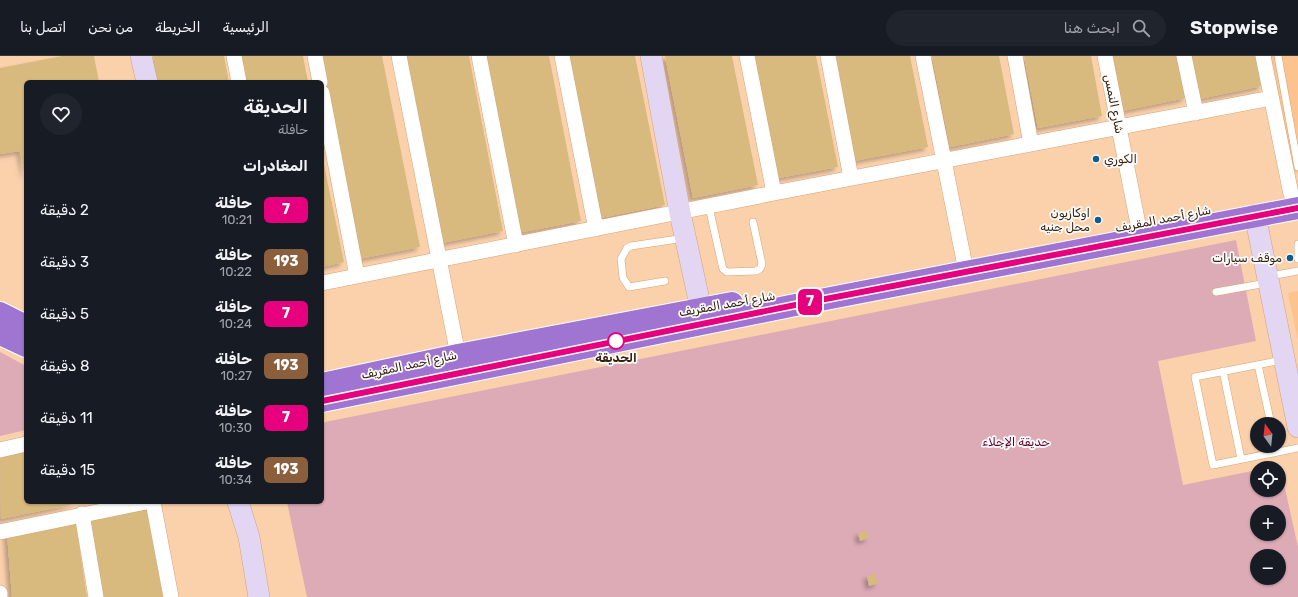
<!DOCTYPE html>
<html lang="ar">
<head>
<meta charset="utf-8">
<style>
	body { margin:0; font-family:Rubik,"Noto Sans Arabic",sans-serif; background:#20242c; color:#f1f3f6; direction:rtl; height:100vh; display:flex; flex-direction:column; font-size:15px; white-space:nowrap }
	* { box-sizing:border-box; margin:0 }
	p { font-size:13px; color:#9ea1a6 }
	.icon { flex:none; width:22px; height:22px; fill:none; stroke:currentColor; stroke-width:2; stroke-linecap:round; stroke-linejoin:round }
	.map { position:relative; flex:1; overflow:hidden; direction:ltr }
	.side { position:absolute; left:24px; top:24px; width:300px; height:424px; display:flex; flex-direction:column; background:#171b24; border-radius:6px; box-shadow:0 1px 3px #0004; direction:rtl }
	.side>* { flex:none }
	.badge { padding:0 8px; border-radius:6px; font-size:14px; line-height:26px }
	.needle { width:26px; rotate:345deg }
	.buttons { position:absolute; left:1250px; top:361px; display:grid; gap:8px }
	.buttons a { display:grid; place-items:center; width:36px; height:36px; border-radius:50%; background:#171b24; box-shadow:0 1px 3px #0004; font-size:20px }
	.map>.badge { position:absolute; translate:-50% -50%; box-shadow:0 0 0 2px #fff }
	h2 { padding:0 16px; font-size:15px; line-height:36px }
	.round { display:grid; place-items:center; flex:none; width:42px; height:42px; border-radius:21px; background:#20242c }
	.overview { display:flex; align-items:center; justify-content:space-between; height:68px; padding:0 16px }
	h1 { font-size:19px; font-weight:600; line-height:30px }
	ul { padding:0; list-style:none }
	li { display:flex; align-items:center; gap:12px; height:52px; padding:0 16px }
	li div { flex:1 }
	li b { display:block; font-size:15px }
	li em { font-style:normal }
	li .badge { min-width:44px; font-weight:700; text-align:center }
	header { display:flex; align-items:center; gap:24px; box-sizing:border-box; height:56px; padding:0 20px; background:#171b24; border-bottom:1px solid #363941 }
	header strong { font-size:19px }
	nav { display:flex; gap:22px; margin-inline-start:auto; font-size:14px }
	.search { width:280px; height:36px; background:#20242c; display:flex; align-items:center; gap:10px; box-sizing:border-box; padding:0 14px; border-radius:22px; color:#9ea1a6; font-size:15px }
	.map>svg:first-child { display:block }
	.built { fill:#fdc38e }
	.green { fill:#dcabb6; fill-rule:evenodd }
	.building { fill:#d8ba7e; filter:url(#shadow) }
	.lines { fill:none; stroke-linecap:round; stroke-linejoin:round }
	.lane-casing { stroke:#d4a274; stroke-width:8 }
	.street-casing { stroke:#d4a274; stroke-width:16 }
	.secondary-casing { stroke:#d4a274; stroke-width:22 }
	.highway-casing { stroke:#fff; stroke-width:24 }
	.lane { stroke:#fff; stroke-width:7 }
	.street { stroke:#fff; stroke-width:15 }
	.secondary { stroke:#e2d6f2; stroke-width:21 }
	.highway { stroke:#a075d2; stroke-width:22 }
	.line-casing { stroke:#fff; stroke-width:9 }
	.line { stroke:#e6007e; stroke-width:6 }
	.poi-dot { fill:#0e5d90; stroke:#fbfbfb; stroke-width:1.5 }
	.stop-dot { fill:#fff; stroke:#e6007e; stroke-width:2 }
	.labels { text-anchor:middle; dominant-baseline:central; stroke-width:3.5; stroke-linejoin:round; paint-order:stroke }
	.street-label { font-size:12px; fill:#35210e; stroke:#fbfbfb }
	.poi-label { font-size:12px; fill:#35210e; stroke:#fbfbfb; text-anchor:end }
	.stop-label { font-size:12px; font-weight:bold; fill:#35210e; stroke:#fbfbfb }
	.park-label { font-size:12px; fill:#5e0029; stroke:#fbfbfb }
</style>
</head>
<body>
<header>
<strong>Stopwise</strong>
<div class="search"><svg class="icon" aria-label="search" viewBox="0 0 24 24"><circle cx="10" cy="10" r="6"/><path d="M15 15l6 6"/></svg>ابحث هنا</div>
<nav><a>الرئيسية</a><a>الخريطة</a><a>من نحن</a><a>اتصل بنا</a></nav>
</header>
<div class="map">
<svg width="1298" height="541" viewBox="0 0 1298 541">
	<defs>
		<filter id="shadow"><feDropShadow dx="-3.5" dy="3.5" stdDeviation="2" flood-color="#0004"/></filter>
	</defs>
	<rect width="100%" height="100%" fill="#fbd1ac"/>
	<!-- built -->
	<path class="built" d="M1270,0H1298V117L1293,118Z
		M1298,235V285L1288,237Z"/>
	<!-- green -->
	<path class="green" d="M1236,184L1256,285L1158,305L1183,429L1257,414V434H1279V412H1268L1280,410L1298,491V541H307L287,446H322V369L325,366ZM1257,456H1279V478H1257ZM1257,500H1279V522H1257Z
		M0,296L26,310V374L0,380Z"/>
	<!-- building -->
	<path class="building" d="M62,0H94L99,26H26L25,122L20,95L0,98V12Z
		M153,0H224L229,26H158Z
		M236,0H303L308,26H241Z
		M318,0H382L420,191L359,203Z
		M405,0H469L503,175L442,187Z
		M482,0H549L581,165L517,177Z
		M568,0H635L665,149L600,162Z
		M665,0H732L758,129L693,142Z
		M749,0H816L838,111L773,123Z
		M833,0H910L928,91L854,105Z
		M932,0H999L1014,78L950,91Z
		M1024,0H1091L1102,60L1038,72Z
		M1111,0H1178L1186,42L1122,55Z
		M1190,0H1256L1262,30L1199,43Z
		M322,99L344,206L322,211Z
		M26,394V446L78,447L1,463L0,400Z
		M146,450L163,541H103L91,460Z
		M75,462L87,541H12L7,477Z
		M866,475L869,482L860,485L858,477Z
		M875,518L878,527L869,530L867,520Z"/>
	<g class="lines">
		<!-- lane casing -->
		<g class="lane-casing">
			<path id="lane" d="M1278,0L1298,111
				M709,151L722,209L723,213L727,216L756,215L760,213L762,208L753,166
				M1298,188V203
				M1270,220L1298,215
				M665,225L629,231L623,222L621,203L627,192L631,190L685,182
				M1216,236L1267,227
				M1282,304L1195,321L1213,409L1298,392
				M1258,309L1271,368
				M1223,315L1241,403"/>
		</g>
		<!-- street casing -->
		<g class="street-casing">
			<path id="street" d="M234,0L239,26
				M315,0L320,26
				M399,0L458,299
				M479,0L516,189
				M562,0L596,173
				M747,0L774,137
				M828,0L851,122
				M923,0L964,205
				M1015,0L1031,88
				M1105,0L1138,168
				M1184,0L1196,57
				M1263,0L1291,138
				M322,37L357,220
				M322,227L774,137L1271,42
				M0,394L26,388
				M153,446L171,541
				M82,458L96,541
				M0,476L146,446
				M0,537V541"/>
		</g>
		<!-- secondary casing -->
		<g class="secondary-casing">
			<path id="secondary" d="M141,0L147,26
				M651,0L680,157L704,267
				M1255,159L1298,371
				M238,446L249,481L259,541"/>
		</g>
		<!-- highway casing -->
		<g class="highway-casing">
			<path id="highway" d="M0,257L26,270
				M0,278L26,290
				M322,328L458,299L732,247
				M322,345L815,245L1298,152"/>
		</g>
		<!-- lane -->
		<use href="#lane" class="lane"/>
		<!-- street -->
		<use href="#street" class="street"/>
		<!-- secondary -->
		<use href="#secondary" class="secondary"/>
		<!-- highway -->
		<use href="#highway" class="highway"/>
	</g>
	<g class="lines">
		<!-- line casing -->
		<g class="line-casing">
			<path id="line" d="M322,345L815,245L1298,152"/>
		</g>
		<!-- line -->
		<use href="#line" class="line"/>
	</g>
	<!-- markers -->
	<g class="poi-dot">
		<circle cx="1096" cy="103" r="4"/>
		<circle cx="1098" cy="164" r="4"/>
		<circle cx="1290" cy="202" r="4"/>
	</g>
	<circle class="stop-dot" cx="616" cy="285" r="8"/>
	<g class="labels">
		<!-- street labels -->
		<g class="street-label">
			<text transform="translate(1114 48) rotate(79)">شارع النمس</text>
			<text transform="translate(1163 163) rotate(-11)">شارع أحمد المقريف</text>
			<text transform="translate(727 248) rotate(-10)">شارع أحمد المقريف</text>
			<text transform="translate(409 309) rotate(-12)">شارع أحمد المقريف</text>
		</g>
		<!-- poi labels -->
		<g class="poi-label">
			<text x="1104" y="103" text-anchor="start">الكوري</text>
			<text x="1090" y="157">اوكازيون<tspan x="1090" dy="14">محل جنيه</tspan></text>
			<text x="1282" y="202">موقف سيارات</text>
		</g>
		<!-- stop labels -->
		<g class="stop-label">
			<text x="616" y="302">الحديقة</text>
		</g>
		<!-- park labels -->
		<g class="park-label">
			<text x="1016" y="386">حديقة الإجلاء</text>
		</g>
	</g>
</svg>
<div class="buttons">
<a><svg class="needle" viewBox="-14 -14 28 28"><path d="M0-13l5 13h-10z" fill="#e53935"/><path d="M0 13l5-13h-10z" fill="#9ea1a6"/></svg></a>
<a><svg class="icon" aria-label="locate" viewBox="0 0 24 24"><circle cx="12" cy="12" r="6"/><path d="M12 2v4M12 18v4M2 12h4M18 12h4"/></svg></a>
<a>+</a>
<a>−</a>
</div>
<b class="badge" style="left:810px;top:246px;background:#e6007e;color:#fff">7</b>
<section class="side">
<div class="overview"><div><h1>الحديقة</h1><p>حافلة</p></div><a class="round"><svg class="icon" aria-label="heart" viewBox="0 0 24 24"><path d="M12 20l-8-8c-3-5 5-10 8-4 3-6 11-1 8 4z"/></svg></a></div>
<h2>المغادرات</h2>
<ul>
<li><span class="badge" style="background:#e6007e;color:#fff">7</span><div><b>حافلة</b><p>10:21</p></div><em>2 دقيقة</em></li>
<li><span class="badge" style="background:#8b5e3c;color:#fff">193</span><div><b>حافلة</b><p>10:22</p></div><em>3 دقيقة</em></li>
<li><span class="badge" style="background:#e6007e;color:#fff">7</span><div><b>حافلة</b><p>10:24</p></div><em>5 دقيقة</em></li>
<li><span class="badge" style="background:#8b5e3c;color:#fff">193</span><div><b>حافلة</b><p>10:27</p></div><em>8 دقيقة</em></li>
<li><span class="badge" style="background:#e6007e;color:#fff">7</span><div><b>حافلة</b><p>10:30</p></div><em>11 دقيقة</em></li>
<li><span class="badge" style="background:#8b5e3c;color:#fff">193</span><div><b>حافلة</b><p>10:34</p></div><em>15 دقيقة</em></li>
</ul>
</section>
</div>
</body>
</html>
